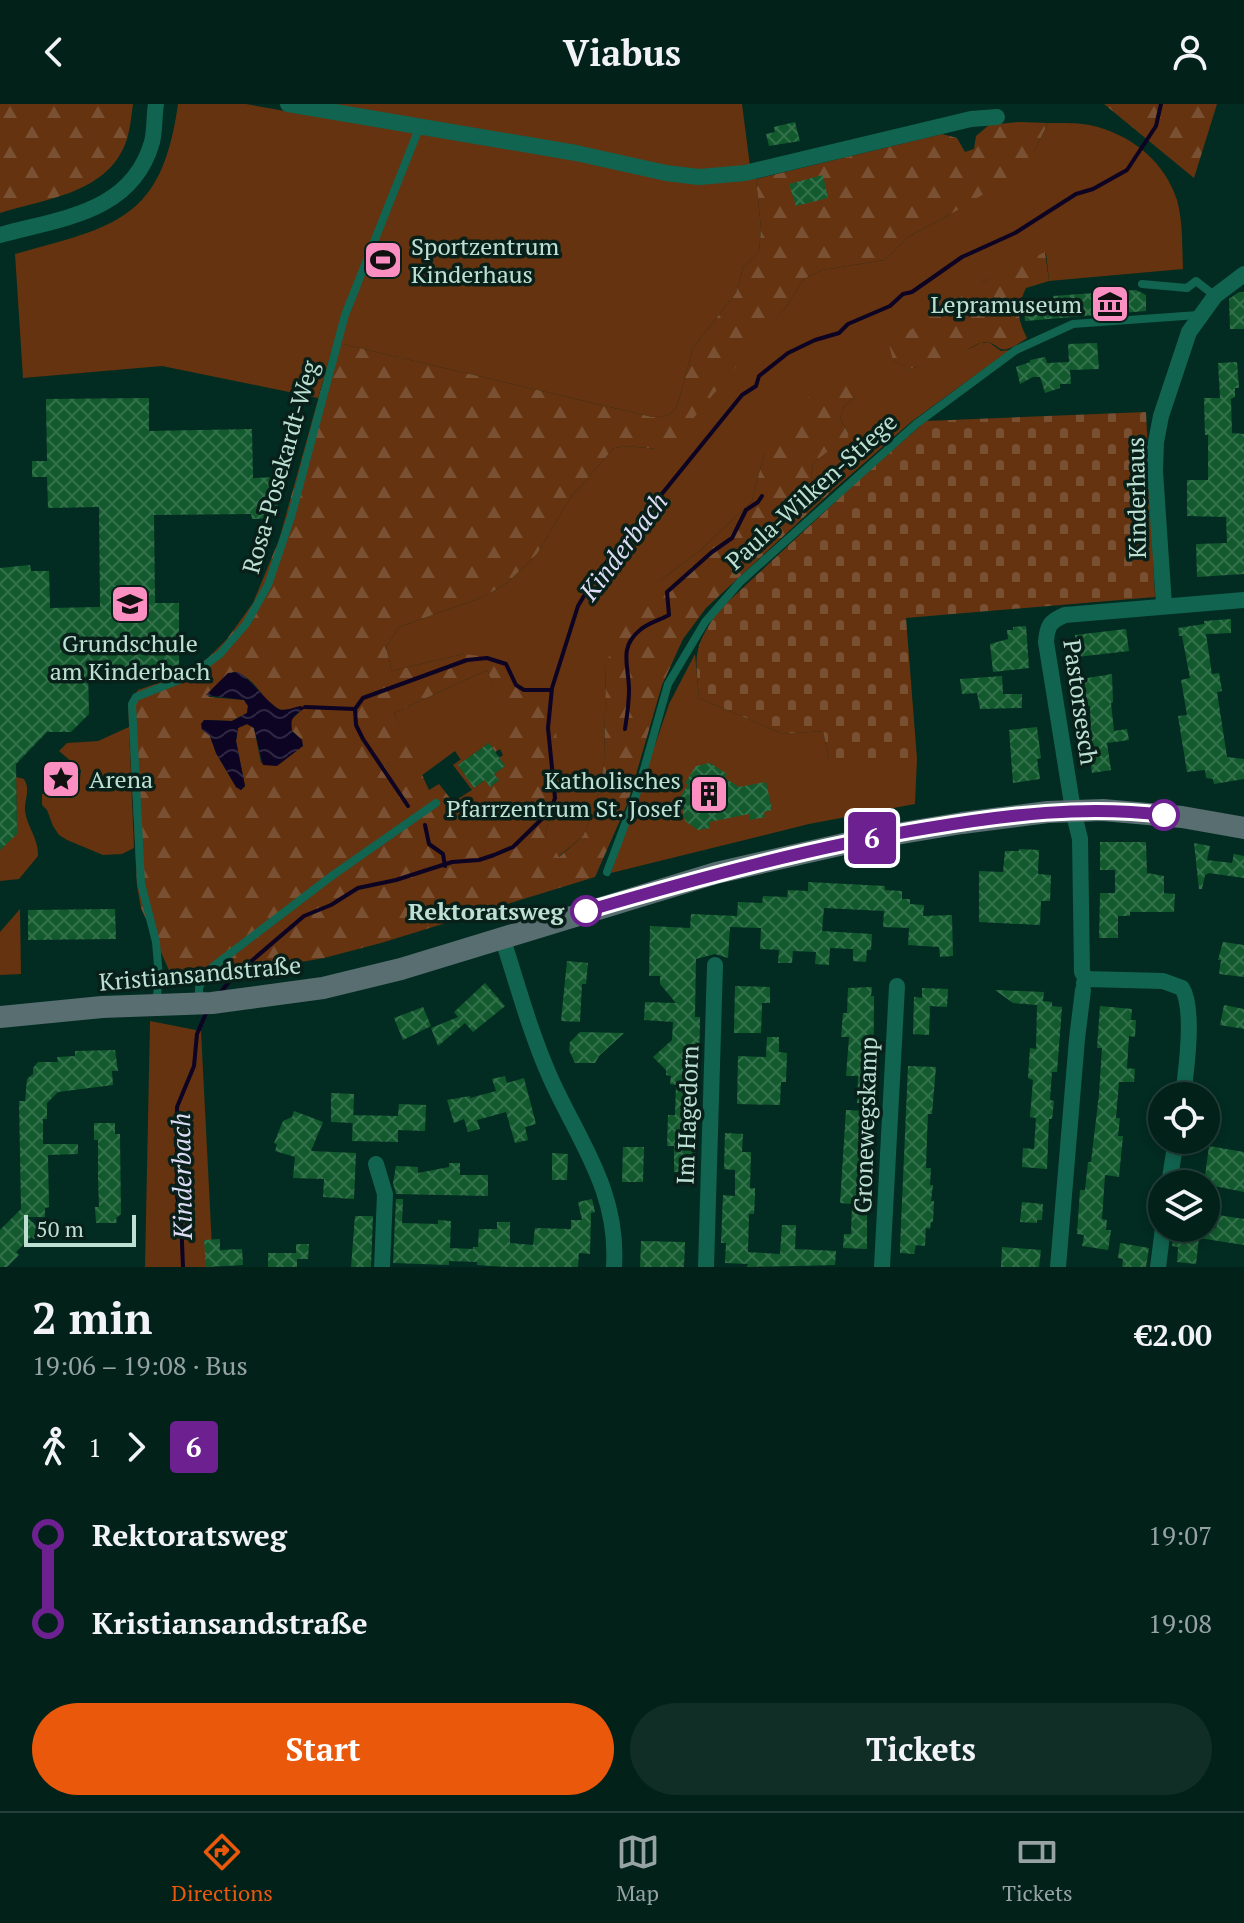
<!DOCTYPE html>
<html lang="en">
<head>
<meta charset="utf-8">
<style>
	body { margin:0; font-family:"PT Serif",serif; background:#102e26; color:#f1f3f6; height:100vh; display:flex; flex-direction:column; font-size:30px; white-space:nowrap }
	* { box-sizing:border-box; margin:0 }
	p { font-size:26px; color:#96a3a2 }
	.icon { flex:none; width:44px; height:44px; fill:none; stroke:currentColor; stroke-width:2; stroke-linecap:round; stroke-linejoin:round }
	.map { position:relative; height:1163px; overflow:hidden }
	.details { display:flex; flex-direction:column; background:#022119; flex:1 }
	.details>* { flex:none }
	.badge { padding:0 16px; border-radius:6px; font-size:28px; line-height:52px }
	.controls { position:absolute; left:1148px; top:978px; display:grid; gap:16px }
	.controls a { display:grid; place-items:center; width:72px; height:72px; border-radius:50%; background:#022119; box-shadow:0 4px 12px #0003,0 0 0 2px #233e38; font-size:40px }
	.scale { position:absolute; left:24px; bottom:20px; width:112px; box-sizing:border-box; padding-left:8px; border:4px solid #bde0d3; border-top:0; font-size:22px; line-height:28px; white-space:nowrap; color:#bde0d3; -webkit-text-stroke:6px #082019; paint-order:stroke }
	.map>.badge { position:absolute; translate:-50% -50%; box-shadow:0 0 0 4px #fff }
	.legs { display:flex; align-items:center; gap:12px; height:88px; padding:0 32px; font-size:26px }
	.legs p { margin-inline-start:auto }
	.summary { display:flex; align-items:center; justify-content:space-between; height:136px; padding:0 32px }
	h1 { font-size:44px; font-weight:700; line-height:60px }
	.action { display:flex; gap:16px; margin-top:auto; padding:16px 32px }
	.action a { flex:1; height:92px; border-radius:48px; background:#ea580c; color:#fff; font-size:32px; font-weight:700; line-height:92px; text-align:center }
	.action a+a { background:#102e26; color:#f1f3f6 }
	ul { padding:0 32px; list-style:none }
	li { display:flex; align-items:center; gap:28px; height:88px; font-size:30px }
	li i { display:grid; place-items:center; width:12px; height:100%; margin:0 10px; background:currentColor }
	li i::after { content:''; width:20px; height:20px; margin:-10px; border:6px solid; border-radius:50%; background:#022119 }
	li p { margin-inline-start:auto }
	li:first-child i { background:linear-gradient(#0000 50%,currentColor 0) }
	li:last-child i { background:linear-gradient(currentColor 50%,#0000 0) }
	header { display:flex; justify-content:space-between; align-items:center; height:104px; padding:0 32px; background:#022119; font-size:36px; font-weight:700 }
	.dock { display:flex; justify-content:space-around; align-items:center; height:112px; border-top:2px solid #233e38; background:#022119; font-size:22px; color:#96a3a2 }
	.dock a { display:grid; justify-items:center; gap:4px }
	.dock .active { color:#ea580c }
	.map>svg:first-child { display:block }
	.green { fill:#65330f }
	.forest { fill:url(#forest-firs); fill-rule:evenodd }
	.cemetery { fill:url(#cemetery-stones) }
	.water { fill:url(#water-waves) }
	.lines { fill:none; stroke-linecap:round; stroke-linejoin:round }
	.stream { stroke:#0d0323; stroke-width:4 }
	.building { fill:url(#building-cross-hatch) }
	.lane { stroke:#116450; stroke-width:8 }
	.street { stroke:#116450; stroke-width:16 }
	.secondary { stroke:#586e71; stroke-width:22 }
	.line-1-casing { stroke:#fff; stroke-width:18 }
	.line-1 { stroke:#6d2190; stroke-width:12 }
	.stop-1-dot { fill:#fff; stroke:#6d2190; stroke-width:4 }
	.labels { text-anchor:middle; dominant-baseline:central; stroke-width:7; stroke-linejoin:round; paint-order:stroke }
	.poi-label { font-size:24px; fill:#bde0d3; stroke:#082019; text-anchor:start }
	.street-label { font-size:24px; fill:#bde0d3; stroke:#082019 }
	.stop-label { font-size:24px; font-weight:bold; fill:#bde0d3; stroke:#082019; text-anchor:end }
	.water-label { font-size:26px; font-style:italic; fill:#dedbf7; stroke:#082019 }
</style>
</head>
<body>
<header><svg class="icon" aria-label="back" viewBox="0 0 24 24"><path d="M15 5l-7 7 7 7"/></svg>Viabus<svg class="icon" aria-label="person" viewBox="0 0 24 24"><circle cx="12" cy="8" r="4"/><path d="M4 21q1-7 8-7t8 7"/></svg></header>
<div class="map">
<svg width="1244" height="1163" viewBox="0 0 1244 1163">
	<defs>
		<pattern id="forest-firs" width="22" height="20" patternUnits="userSpaceOnUse" patternTransform="scale(2)"><rect width="22" height="20" fill="#65330f"/><path d="M5 1l3.5 6h-7zM16 11l3.5 6h-7z" fill="#795031"/></pattern>
		<pattern id="cemetery-stones" width="16" height="16" patternUnits="userSpaceOnUse" patternTransform="scale(2)"><rect width="16" height="16" fill="#65330f"/><path d="M2 7V4a2 2 0 0 1 4 0v3zM10 15v-3a2 2 0 0 1 4 0v3z" fill="#795031"/></pattern>
		<pattern id="water-waves" width="16" height="10" patternUnits="userSpaceOnUse" patternTransform="scale(2)"><rect width="16" height="10" fill="#0d0323"/><path d="M0 5q4-4 8 0t8 0" fill="none" stroke="#2e2742"/></pattern>
		<pattern id="building-cross-hatch" width="8" height="8" patternUnits="userSpaceOnUse" patternTransform="scale(2)"><rect width="8" height="8" fill="#125a2e"/><path d="M0 0l8 8M0 8l8-8" fill="none" stroke="#33714b"/></pattern>
	</defs>
	<rect width="100%" height="100%" fill="#022c21"/>
	<!-- green -->
	<path class="green" d="M178,0H246L307,11L310,0H742L750,62L756,75L761,124L759,148L743,163L736,189L693,244L678,299C673,312 665,313 652,313L334,238L318,294L162,262L23,274L15,150C116,122 162,116 178,0Z
		M1048,19C1064,19 1082,18 1098,23C1135,34 1165,59 1177,96C1183,117 1182,143 1183,165L1049,177L1046,149L983,178L893,257L910,265L960,250L980,239H990L1001,247L1010,246L911,318L831,388L811,373L813,359L848,329L840,314L844,302L857,292L764,350L752,397L702,445L661,476L606,559L604,659L596,703L583,732L558,753L545,730L559,681L539,587L463,550L392,567L386,543L399,523L483,493L507,479L537,450L570,394L614,344L628,342L656,345L758,235L785,204L804,175L822,166L885,156L908,133L951,110L1035,46Z
		M695,550L699,594L783,630L823,627L829,655H917L915,700L809,720L611,769L669,600Z
		M487,566L510,620L461,656L455,647L421,672L394,609Z
		M129,623L134,744L122,750L103,751L67,736L59,731L53,722L47,706L42,701V690H70L79,683L81,666L59,647L67,639L98,637Z
		M16,673L24,675C31,687 24,695 25,707C27,723 39,735 38,752L19,775L0,777V746L17,729Z
		M20,805L21,870L0,871V828Z
		M150,917L201,927L213,1163H145Z"/>
	<!-- forest -->
	<path class="forest" d="M0,0H133C131,14 130,30 124,43C103,90 44,95 0,109Z
		M1104,0H1217L1194,74Z
		M1019,18L1048,19L1035,46L1010,74L951,110L908,133L885,156L822,166L804,175L785,204L672,340L656,345L628,342L614,344L570,394L537,450L507,479L483,493L399,523L386,543L392,567L463,550L489,553L515,564L539,587L556,626L559,681L545,730L559,753L583,732L596,703L604,659L606,559L626,516L661,476L702,445L752,397L764,350L784,316L818,284L848,281L858,284L857,292L844,302L840,314L848,329L849,343L840,350L827,348L813,359L811,373L831,388L706,504L683,535L662,581L628,698L595,773L381,839L324,854L267,864L173,875L141,804L137,782L128,600L138,586L176,573L208,554L227,535L253,499L279,436L334,238L652,313C665,313 673,312 678,299L693,244L736,189L743,163L759,148L761,124L756,75L942,30L957,34L965,48L974,45L976,32L989,21ZM487,566L509,620L453,661L472,686L453,698L439,680L429,686L394,609ZM233,568C257,572 261,598 279,605C287,608 296,602 305,603L291,616L292,627L302,636L284,656L261,659L254,624L247,620L238,624L236,637L245,682L241,686L236,683L216,649L204,616L232,617L247,609L248,602L244,596L209,593L208,590ZM489,639L495,648L500,645L503,651L499,654L505,662L494,670L499,676L490,683L485,676L474,684L458,661Z
		M1045,148L1049,177L1026,184C1016,205 1017,214 1027,234C992,259 1004,235 981,239C974,240 966,248 959,251C943,258 926,261 909,265L893,257L889,240L983,178Z"/>
	<!-- cemetery -->
	<path class="cemetery" d="M1146,308L1155,493L906,514L917,655H829L823,627L783,630L699,594C695,549 693,545 718,507L864,371L926,317Z"/>
	<!-- water -->
	<path class="water" d="M238,568C251,575 272,605 282,606C288,606 295,603 301,602L305,604C296,611 289,612 292,627L302,636L303,642L277,662L263,661L254,624L247,620L238,624L236,637L245,682L241,686L236,683L216,649L210,632L202,626L201,620L204,616L232,617L247,609L248,602L244,596L206,591L228,569Z"/>
	<g class="lines">
		<!-- stream -->
		<path class="stream" d="M305,603L354,605
			M625,625C627,612 629,600 629,586C629,562 618,544 640,526C648,519 660,516 669,511L667,488L712,448L732,434L746,406L758,398L762,392
			M408,702L363,635L356,621L355,605L363,594L467,556L487,554L506,560L516,581L524,586H551
			M425,721L429,740L443,750L445,762
			M219,890L235,871L304,812L331,801L358,784L396,776L452,758L479,756L494,751L513,743L551,706L555,694L548,624L552,584L578,502L597,470L742,291L756,282L759,272L788,249L815,236L839,229L848,220L890,202L903,190L912,188L962,153L1015,129L1076,90L1093,85L1127,66L1156,22L1161,0
			M183,1163L181,1114L177,1092V1003L194,962L197,930L207,907"/>
	</g>
	<!-- building -->
	<path class="building" d="M795,18L800,37L769,42L766,30L775,28L774,23Z
		M823,71L828,94L796,102L789,80Z
		M1136,186L1146,191V207L1025,217L1024,204L1054,202L1053,192Z
		M1239,188H1244V225H1230L1229,195Z
		M1097,239L1099,265L1070,266L1071,280H1060V284L1045,289L1040,273H1033L1020,280L1016,263L1030,258V256L1045,253L1047,259L1069,258L1068,240Z
		M1237,258L1239,284H1235V293L1231,295L1232,329L1244,330V470L1197,473L1196,440L1227,439L1226,413L1187,412V376H1208V331H1205L1204,294H1220L1218,259Z
		M149,294V327L252,325L253,374L277,373L278,414L252,415L251,410L154,411L155,499H179V565L88,566L89,610L71,628H47L16,660L17,730L0,746V464L30,461L31,467H49L50,504L100,503L99,403L48,404L47,373H32V357H47L46,295Z
		M1231,515V529L1206,530L1212,570L1219,569L1222,587L1217,588L1227,653L1244,655V675L1214,680L1213,675L1206,674L1205,666L1187,668L1178,612L1187,611L1181,576L1190,574L1182,532H1179L1178,524L1204,520V517Z
		M1026,522L1029,564L993,568L990,540L1008,535L1007,526H1013V523Z
		M1126,525L1129,547L1077,553L1075,531Z
		M1112,570L1113,598L1111,599L1114,627L1127,625L1129,636L1107,639L1111,666L1092,669L1088,642L1092,639H1083L1082,632L1091,631L1090,602H1086L1081,575Z
		M1002,572L1003,590H1022V604L980,605L977,589L962,590L960,575Z
		M1037,623L1041,654L1037,655L1040,675L1013,679L1009,626Z
		M489,639L505,662L494,670L499,676L490,683L485,676L474,684L458,661Z
		M710,659L727,670L725,674L739,683L766,678L772,706L764,708L765,713L750,716L749,710L709,718L710,724L698,726L685,717L680,693L688,681L685,679L696,662Z
		M1100,738H1146L1147,769L1164,772V789L1175,790L1174,808H1130V812H1118V834H1099L1100,789H1115V766H1100Z
		M1194,739L1210,742L1207,756L1232,759L1234,750L1244,752V774L1209,769L1205,771L1202,785H1199Z
		M1019,745L1039,746L1038,770L1051,771L1050,797H1041L1040,821L979,818V767L1003,768L1005,747H1019Z
		M808,778L885,782V786L902,787V795H910V800L924,801L923,812L952,811L953,852L940,853L939,843L908,841L909,824L883,823L884,807L824,804L822,827L872,830L871,846H867L866,858L853,857V845L830,844L829,861L815,860L816,848L793,847L792,859H778L779,846L760,845L761,824L730,823L728,854L715,850L696,855L695,913H700V921L695,1079H678L679,1068H674V1042H667L668,1011H675L676,981L670,980L671,972L666,971V966L653,953L672,936L673,918L644,916L645,898L676,899L660,880V872H649L650,822L690,824L691,810L737,812L738,798L762,799L763,792L787,793L788,786L808,787Z
		M115,805L116,835L28,836V806Z
		M1223,838L1244,841V873L1219,870L1221,856H1218Z
		M567,857L588,859L586,880H582L580,918L561,917Z
		M485,879L505,902L473,928L465,919L438,942L431,924L458,913L454,908Z
		M735,882L770,883V899H762L761,929H734Z
		M872,883L871,892H874L873,1000L857,999L858,972H846L849,933H841L843,909H847L848,884Z
		M922,884L948,885L947,903L930,902L929,931L913,930L914,893L922,894Z
		M995,886L1044,888L1043,897L1052,898V902L1062,903L1057,968H1052L1050,996L1054,997L1052,1015H1049L1047,1065L1022,1063L1023,1044L1034,1045L1036,1014L1030,1013L1033,976L1028,974L1030,944L1036,945L1037,901L1013,899Z
		M1224,901L1244,905V925L1220,921Z
		M1100,902L1132,905L1131,916H1136L1135,933L1129,932L1127,964L1135,965L1134,978H1119L1116,1014H1120L1118,1032H1123L1119,1073L1105,1071L1102,1115L1107,1116L1106,1126H1111L1108,1146L1082,1142L1084,1131L1077,1130L1080,1086H1085L1088,1058H1091L1099,990L1102,944H1097Z
		M423,903L431,922L403,936L394,914Z
		M580,928L624,929L599,952L595,959H575L569,946L570,938Z
		M767,933H779V948L787,949L786,978H781L780,1001L737,1000L738,952L766,953Z
		M115,946L118,967H112L113,981L58,988L47,999V1015H43V1040H78V1050L48,1051L49,1103L45,1104V1113H27L42,1127L34,1135L31,1133L16,1148L19,1151L7,1163H0V1126L21,1105L19,997H25L27,975L33,970V964L38,958H58L57,953L75,952V947Z
		M908,962L936,963L932,1010H928L927,1034L926,1064H931L930,1081H933L931,1097H934L933,1118H931L930,1125L926,1124L925,1142L916,1141L914,1150L900,1149V1143Z
		M505,972L507,979L524,974L536,1020L525,1023L528,1036L515,1039L506,1008L477,1016L480,1025L468,1028L464,1015L454,1019L447,996L470,992V994L496,987L492,975Z
		M331,989L354,990L353,1019L331,1018Z
		M399,1000L426,1001L425,1027L398,1026V1038L352,1037L353,1011L398,1012Z
		M846,1006L866,1007L865,1033L872,1034L870,1082H867V1145L843,1144L844,1130H851L852,1100L840,1099Z
		M294,1007L323,1018L311,1047L356,1049L354,1095L323,1093L324,1075L293,1074L295,1053L275,1047L277,1040L274,1039L283,1017L292,1013Z
		M94,1019H115V1030H120L121,1110L116,1114L117,1119H96L95,1103H99L98,1074V1036H94Z
		M725,1029L743,1030L742,1048H751L750,1084H755V1092L754,1110H749L748,1148L780,1150L782,1121H796L795,1145L836,1147L835,1161L747,1163L748,1160L725,1159L726,1139H721L723,1091L735,1092V1066L724,1065Z
		M1209,1042L1244,1048V1088L1204,1080Z
		M623,1043H644L643,1078H622Z
		M552,1049L568,1050L567,1076H552Z
		M449,1059H460V1071H488V1092L396,1090L393,1079L396,1062L418,1063V1069L449,1063Z
		M396,1095H403L402,1119L438,1120V1116L451,1117L450,1144L473,1145V1143H478L479,1125H497V1118H510V1139L533,1141L535,1124L571,1125V1116H582L578,1098L592,1095L595,1108L591,1109L590,1150L579,1149L578,1163H507L477,1161V1158L449,1157V1161L393,1159Z
		M1022,1098L1043,1100L1042,1116H1037V1119L1020,1118Z
		M1218,1111L1244,1115V1141L1199,1134L1196,1160L1177,1158L1178,1143L1172,1142L1175,1124H1216Z
		M355,1112H373L371,1163H351Z
		M220,1135V1146L242,1145L243,1161L206,1163L204,1136Z
		M641,1137L685,1138L684,1163H640Z
		M1120,1139L1149,1144L1146,1163H1122L1123,1155L1118,1154Z
		M296,1140H309L308,1155H297V1163H268V1149H296Z
		M1002,1143L1041,1146L1039,1163H1001Z"/>
	<g class="lines">
		<!-- lane -->
		<path class="lane" d="M1142,180L1187,184L1196,177L1215,192
			M607,768L639,683L668,580L705,518L740,478L916,320L1016,246L1073,220L1198,211
			M199,896V884L206,868L333,771L436,699
			M156,900L159,873L156,838L141,779L132,600L136,593L192,571L220,550L246,520L268,481L291,413L345,211L420,22"/>
		<!-- street -->
		<path class="street" d="M288,0L576,49L666,69L699,73L745,69L971,15L997,13
			M0,131C61,114 132,109 152,38C155,26 154,12 156,0
			M1164,501L1155,367L1156,338L1161,312L1189,228L1215,192L1244,170
			M502,833C517,879 530,928 550,973C579,1038 619,1087 614,1163
			M1086,875L1163,877L1182,884C1195,905 1186,967 1183,992
			M1084,879L1086,875L1082,868L1080,735L1073,706L1046,538C1047,522 1050,517 1065,511L1244,496
			M376,1060L385,1090L382,1163
			M1169,1080L1176,1036
			M706,1163L715,861
			M882,1163L897,882
			M1058,1163L1077,935L1083,886
			M1158,1163L1163,1124"/>
		<!-- secondary -->
		<path class="secondary" d="M0,913L102,903L212,899L323,884L401,865L716,769L866,735L962,719L1048,708L1103,706L1182,713L1244,724"/>
	</g>
	<g class="lines">
		<!-- line-1 casing -->
		<g class="line-1-casing">
			<path id="line-1" d="M586,807C699,774 812,743 928,724C1007,711 1084,701 1164,711"/>
		</g>
		<!-- line-1 -->
		<use href="#line-1" class="line-1"/>
	</g>
	<!-- icons -->
	<defs>
		<g id="stadium-square" transform="scale(2)"><rect x="-9" y="-9" width="18" height="18" rx="4" fill="#fc8fc1" stroke="#082019"/><path d="M0-5a6.5 5 0 1 0 0 10a6.5 5 0 1 0 0-10ZM-3.5-1.8h7v3.6h-7Z" fill="#111"/></g>
		<g id="museum-square" transform="scale(2)"><rect x="-9" y="-9" width="18" height="18" rx="4" fill="#fc8fc1" stroke="#082019"/><path d="M0-6L6-3V-2H-6V-3ZM-5-1h2V3h-2ZM-1-1h2V3h-2ZM3-1h2V3H3ZM-6 4H6V6H-6Z" fill="#111"/></g>
		<g id="school-square" transform="scale(2)"><rect x="-9" y="-9" width="18" height="18" rx="4" fill="#fc8fc1" stroke="#082019"/><path d="M0-5L7-2L0 1L-7-2ZM-4 1L0 2.5L4 1V4Q0 6-4 4Z" fill="#111"/></g>
		<g id="sight-square" transform="scale(2)"><rect x="-9" y="-9" width="18" height="18" rx="4" fill="#fc8fc1" stroke="#082019"/><path d="M0-6L1.8-2.2L6-1.7L2.9 1.2L3.7 5.4L0 3.3L-3.7 5.4L-2.9 1.2L-6-1.7L-1.8-2.2Z" fill="#111"/></g>
		<g id="building-square" transform="scale(2)"><rect x="-9" y="-9" width="18" height="18" rx="4" fill="#fc8fc1" stroke="#082019"/><path d="M-4-6H4V6H1V3H-1V6H-4ZM-2.5-4.3h1.7v1.8h-1.7ZM.8-4.3h1.7v1.8H.8ZM-2.5-1h1.7V.8h-1.7ZM.8-1h1.7V.8H.8Z" fill="#111"/></g>
	</defs>
	<g fill-rule="evenodd">
		<use href="#stadium-square" x="383" y="156"/>
		<use href="#museum-square" x="1110" y="200"/>
		<use href="#school-square" x="130" y="500"/>
		<use href="#sight-square" x="61" y="675"/>
		<use href="#building-square" x="709" y="690"/>
	</g>
	<!-- markers -->
	<g class="stop-1-dot">
		<circle cx="1164" cy="711" r="14"/>
		<circle cx="586" cy="807" r="14"/>
	</g>
	<g class="labels">
		<!-- poi labels -->
		<g class="poi-label">
			<text x="411" y="142">Sportzentrum<tspan x="411" dy="28">Kinderhaus</tspan></text>
			<text x="1082" y="200" text-anchor="end">Lepramuseum</text>
			<text x="130" y="539" text-anchor="middle">Grundschule<tspan x="130" dy="28">am Kinderbach</tspan></text>
			<text x="89" y="675">Arena</text>
			<text x="681" y="676" text-anchor="end">Katholisches<tspan x="681" dy="28">Pfarrzentrum St. Josef</tspan></text>
		</g>
		<!-- street labels -->
		<g class="street-label">
			<text transform="translate(280 363) rotate(-74)">Rosa-Posekardt-Weg</text>
			<text transform="translate(811 387) rotate(-42)">Paula-Wilken-Stiege</text>
			<text transform="translate(1136 394) rotate(-91)">Kinderhaus</text>
			<text transform="translate(1081 598) rotate(82)">Pastorsesch</text>
			<text transform="translate(200 869) rotate(-5)">Kristiansandstraße</text>
			<text transform="translate(687 1011) rotate(-88)">Im Hagedorn</text>
			<text transform="translate(865 1021) rotate(-88)">Gronewegskamp</text>
		</g>
		<!-- stop labels -->
		<g class="stop-label">
			<text x="564" y="807">Rektoratsweg</text>
		</g>
		<!-- water labels -->
		<g class="water-label">
			<text transform="translate(623 442) rotate(-53)">Kinderbach</text>
			<text transform="translate(181 1072) rotate(-91)">Kinderbach</text>
		</g>
	</g>
</svg>
<div class="controls">
<a><svg class="icon" aria-label="locate" viewBox="0 0 24 24"><circle cx="12" cy="12" r="6"/><path d="M12 2v4M12 18v4M2 12h4M18 12h4"/></svg></a>
<a><svg class="icon" aria-label="layers" viewBox="0 0 24 24"><path d="M12 4l9 5-9 5-9-5zM3 14l9 5 9-5"/></svg></a>
</div>
<div class="scale">50 m</div>
<b class="badge" style="left:872px;top:734px;background:#6d2190;color:#fff">6</b>
</div>
<section class="details">
<div class="summary"><div><h1>2 min</h1><p>19:06 – 19:08 · Bus</p></div><b>€2.00</b></div>
<div class="legs"><svg class="icon" aria-label="walk" viewBox="0 0 24 24"><circle cx="13" cy="4" r="2"/><path d="M13 8l-2 6 4 7M11 14l-3 7M7 12l3-4h3l4 4"/></svg>1<svg class="icon" aria-label="forward" viewBox="0 0 24 24"><path d="M9 5l7 7-7 7"/></svg><b class="badge" style="background:#6d2190;color:#fff">6</b></div>
<ul>
<li><i style="color:#6d2190"></i><b>Rektoratsweg</b><p>19:07</p></li>
<li><i style="color:#6d2190"></i><b>Kristiansandstraße</b><p>19:08</p></li>
</ul>
<div class="action"><a>Start</a><a>Tickets</a></div>
</section>
<nav class="dock">
<a class="active"><svg class="icon" aria-label="directions" viewBox="0 0 24 24"><path d="M12 3l9 9-9 9-9-9zM9 14v-3h6M13 9l2 2-2 2"/></svg>Directions</a>
<a><svg class="icon" aria-label="map" viewBox="0 0 24 24"><path d="M3 6l6-2 6 2 6-2v14l-6 2-6-2-6 2zM9 4v14M15 6v14"/></svg>Map</a>
<a><svg class="icon" aria-label="tickets" viewBox="0 0 24 24"><path d="M3 7h18v10H3zM15 7v10"/></svg>Tickets</a>
</nav>
</body>
</html>
